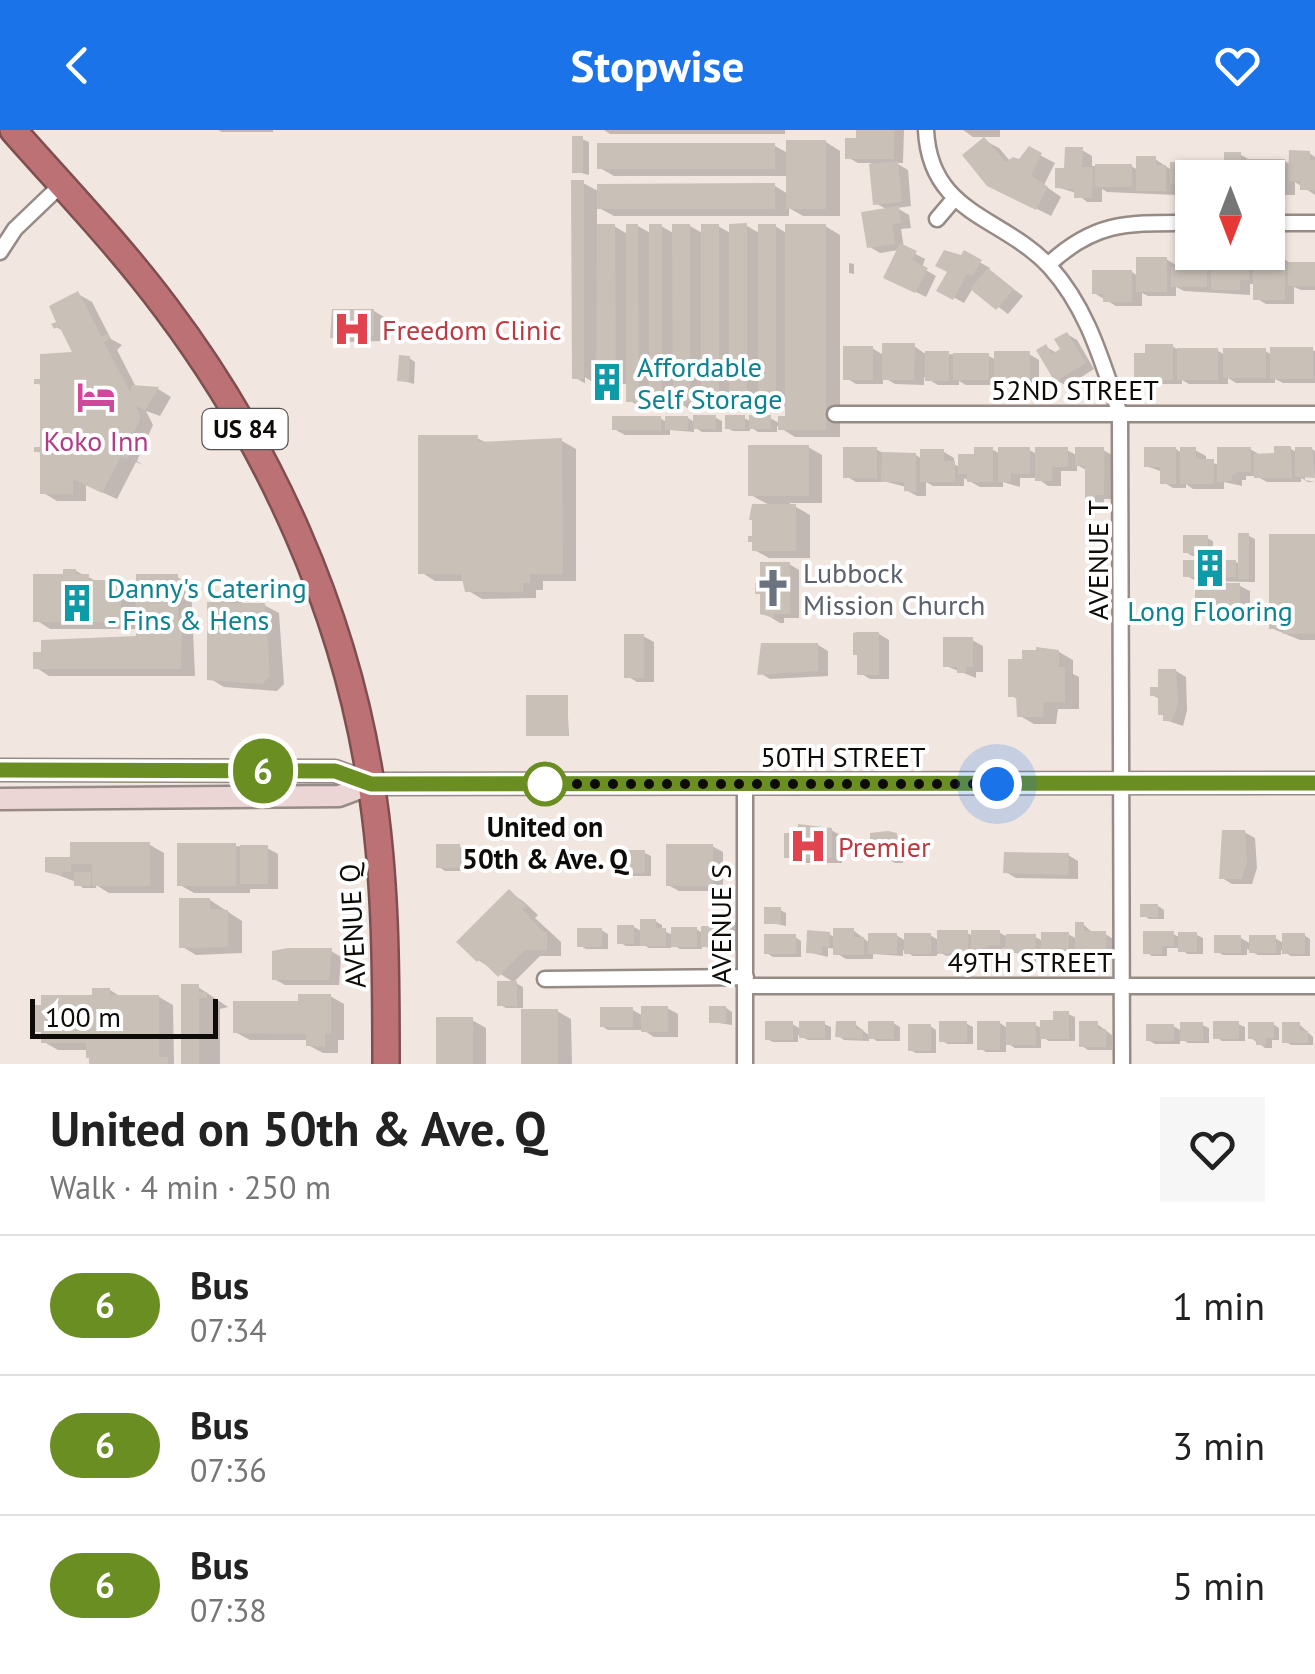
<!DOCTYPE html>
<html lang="en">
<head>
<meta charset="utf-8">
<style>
	body { margin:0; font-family:"PT Sans",sans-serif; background:#f6f6f6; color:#222; height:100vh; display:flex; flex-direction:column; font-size:38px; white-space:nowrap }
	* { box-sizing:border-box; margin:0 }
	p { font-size:32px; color:#767676 }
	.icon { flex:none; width:55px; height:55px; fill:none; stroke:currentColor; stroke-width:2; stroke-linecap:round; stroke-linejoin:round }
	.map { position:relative; height:934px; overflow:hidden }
	.panel { display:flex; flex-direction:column; background:#fff; flex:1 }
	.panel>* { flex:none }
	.badge { padding:0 20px; border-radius:32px; font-size:35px; line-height:65px }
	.needle { width:65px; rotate:180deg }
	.fabs { position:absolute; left:1175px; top:30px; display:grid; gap:20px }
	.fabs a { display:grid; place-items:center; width:110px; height:110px; border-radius:0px; background:#fff; box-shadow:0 2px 8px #0004; font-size:50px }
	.scale { position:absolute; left:30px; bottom:25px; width:188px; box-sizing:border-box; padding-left:10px; border:5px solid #0e0b09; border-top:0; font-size:28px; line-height:35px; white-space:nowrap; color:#0e0b09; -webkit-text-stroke:8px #fff; paint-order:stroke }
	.you { position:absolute; width:50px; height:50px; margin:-25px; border:8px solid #fff; border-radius:50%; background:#1a73e8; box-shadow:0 0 0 15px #1a73e833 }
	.map>.badge { position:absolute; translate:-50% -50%; box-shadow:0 0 0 5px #fff }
	.round { display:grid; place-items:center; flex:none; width:105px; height:105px; border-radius:0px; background:#f6f6f6 }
	.head { display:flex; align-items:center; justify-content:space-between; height:170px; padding:0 50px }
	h1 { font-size:48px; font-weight:700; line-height:75px }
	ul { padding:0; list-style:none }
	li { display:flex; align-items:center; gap:30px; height:140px; padding:0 50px; border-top:2px solid #e0e0e0 }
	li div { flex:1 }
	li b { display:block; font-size:38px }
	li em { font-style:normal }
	li .badge { min-width:110px; font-weight:700; text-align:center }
	header { display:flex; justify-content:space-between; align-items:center; height:130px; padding:0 50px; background:#1a73e8; color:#fff; font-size:45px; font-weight:700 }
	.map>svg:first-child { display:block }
	.shadow { fill:#0003 }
	.building { fill:#c9c1b8 }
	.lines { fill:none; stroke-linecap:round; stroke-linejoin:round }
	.street-casing { stroke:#968b86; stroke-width:19 }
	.secondary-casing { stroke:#968b86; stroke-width:25 }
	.highway-casing { stroke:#7f4e4f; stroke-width:30 }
	.street { stroke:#fff; stroke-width:14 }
	.secondary { stroke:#ebd5d5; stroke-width:20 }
	.highway { stroke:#bc7274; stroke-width:25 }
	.line-casing { stroke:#fff; stroke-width:22 }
	.line { stroke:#6b8e23; stroke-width:15 }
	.walk { stroke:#0e0b09; stroke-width:10; stroke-dasharray:0 18 }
	.stop-dot { fill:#fff; stroke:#6b8e23; stroke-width:5 }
	.labels { text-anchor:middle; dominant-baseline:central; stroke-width:8; stroke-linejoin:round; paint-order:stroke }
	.shield { fill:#fff; stroke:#565453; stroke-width:2.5 }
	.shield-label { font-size:25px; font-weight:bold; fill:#0e0b09 }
	.health-label { font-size:28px; fill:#be3a42; stroke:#fff; text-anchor:start }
	.culture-label { font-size:28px; fill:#0d838f; stroke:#fff; text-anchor:start }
	.street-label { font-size:28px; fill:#0e0b09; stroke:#fff }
	.hotel-label { font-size:28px; fill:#b23c85; stroke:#fff }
	.worship-label { font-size:28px; fill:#5b616d; stroke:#fff; text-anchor:start }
	.stop-label { font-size:28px; font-weight:bold; fill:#0e0b09; stroke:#fff }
</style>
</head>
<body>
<header><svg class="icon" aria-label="back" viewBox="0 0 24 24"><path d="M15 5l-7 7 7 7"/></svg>Stopwise<svg class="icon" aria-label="heart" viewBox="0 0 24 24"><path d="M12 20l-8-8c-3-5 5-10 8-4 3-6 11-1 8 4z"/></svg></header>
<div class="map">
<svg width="1315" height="934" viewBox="0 0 1315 934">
	<rect width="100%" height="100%" fill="#f2e6e0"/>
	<!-- shadow -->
	<path class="shadow" d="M218,0H273V2H222Z
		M604,0H785V4H610Z
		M858,0H904L903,33H896L908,40L911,76L897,78L909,85L911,98L901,99L904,118L925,129L922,138L936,146L926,167L896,152L899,120L880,123L870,117L888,80L875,73L871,33H858L847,27L858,11Z
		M963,0H1000V7H973Z
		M582,9L589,12V45L574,41Z
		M984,10L999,18L1011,32H1019L1030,20L1055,33L1044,55L1061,67L1051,86L1005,63Z
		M826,12L840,21V86H803L789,78V86H614L597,77V96H614L629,105L638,96L652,104L661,96L675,104L690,96L704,104L718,96L732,104L747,96L761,104L775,96L788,104L825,96L840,105V307H795L777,296V302H758L750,297V301H733L727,298L744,288L752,292L770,288L781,294L788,288V279H775L761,270V278H746L732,270V279H718L704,270V279H689L675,270V279H666L652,270V277L640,270L643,279L629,270V254H622V264H610L585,247V253L590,256L574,247L583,53L600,62L775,56L788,64V46H614L600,38L775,16L788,23Z
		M1082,20L1092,26V36H1131L1138,40L1155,29L1173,41L1204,35L1211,39L1241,25L1252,31H1285L1291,35L1309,23L1315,27V65L1295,52V65H1278L1268,59V48H1192V65L1176,54V65L1107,62L1102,59V72H1087L1076,63L1057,57Z
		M965,124L990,138L989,141L1023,166L1008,184L973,158L964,173L940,160Z
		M1249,128L1256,132L1284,129L1292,134H1315V160H1301L1294,157V174H1266L1256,168V154H1250V165L1184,161L1176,157V166H1148L1142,163V176H1116L1094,163L1132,142L1138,146L1166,129L1176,135V139H1193L1206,130L1213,134Z
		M849,133L854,134V144L849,143Z
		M78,164L92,172L111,209L122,215L117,220L136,257L158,259L171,267L160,286L146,281L153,295L137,331L143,335L136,332L117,369L86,355V371H57L42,362V324L37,321L42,320V256L37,253L76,224L65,202L56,197Z
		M374,181L384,187V211L343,212L333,206Z
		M1067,204L1077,210L1094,239L1067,256L1056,250L1046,217L1057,223L1064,220Z
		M914,216L924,223L989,226L996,230L1029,224L1039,230V255H1007L999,251V255H966L959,251V255H938L924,247V255L895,254L883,247V254H856L846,248L872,218L885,226Z
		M1172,216L1180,221H1218L1225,225L1265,221L1272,225L1312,220L1315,221V253H1283L1275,249V253H1236L1228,248V254H1189L1182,250V254H1146L1136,248Z
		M409,228L415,232L414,254L400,250Z
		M660,288L668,293L688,288L696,293L716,288L722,291V302H702L694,297V302L670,300V305H625L614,299Z
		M477,308L489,314L562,311L576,319V451H543V460H536V468L482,469L467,460L465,451H435L421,442Z
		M808,317L822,325V373H789L810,385V428H769L754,420L771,376L751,365Z
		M876,319L886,325H916L922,329L944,322L954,328V334L961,338L993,320L1001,324L1029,320L1037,324L1067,320L1078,326L1103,320L1114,326V369H1104V375L1088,369V341L1077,335V341H1061V356H1048L1037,348H1020V357L1003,352V357H980L964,348V356H933L926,352V366H917L906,360V357L887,352H856L846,346Z
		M1176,319L1183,324L1195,320L1206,326V331L1220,335L1250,319L1262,326L1291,319L1298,323L1312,319L1315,321V345H1305V350L1315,352H1308L1301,348V352H1267L1256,346H1246V350H1242V356L1224,352V359H1193L1186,354V358H1173L1163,352V342L1146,336Z
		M1249,406L1255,409V452L1196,451L1185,445L1236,432L1241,435Z
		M1315,406V510H1300L1271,498Z
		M1207,408L1213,411V426H1192L1186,422Z
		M789,434L799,440V488H784V493H780L762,482Z
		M76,441L100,453H111L139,468L177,447L191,455L195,546H49L35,537L139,508V499H50L36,490L65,446Z
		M1236,454L1250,461V486L1208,484L1197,478Z
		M229,465L243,473L264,475L279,483L284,554L277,561L224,557L209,548L216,475Z
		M879,504L889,510V549H870L860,543Z
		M643,506L654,512V552H637L627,546Z
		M972,510L983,516V542H976V548L946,536Z
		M818,515L828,521V546L770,549L760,543Z
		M1059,522L1073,530V544L1079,547V579H1058L1056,594H1034L1020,586L1019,570L1010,565Z
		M1176,541L1186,547L1187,580L1183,596L1165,590L1160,569L1152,565Z
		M567,567L569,606H530Z
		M831,700L842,706V733H797L787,727L799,706Z
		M1244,702L1255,708L1257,738L1252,754H1232L1222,748Z
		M897,706L903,710V733H895L888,729V723L872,719Z
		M150,715L164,723V763H109L96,755V758H83L76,752L48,741L73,730Z
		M235,716L267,718L278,724V759H250V763H194L180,755Z
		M712,716L723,722V761H679L668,755Z
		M460,717L466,720V741H445L439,737Z
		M645,723L651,726V746H630L624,742Z
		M1068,725L1078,731V749L1016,748L1006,742Z
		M509,762L523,771L538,785L535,788L561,812V826H540L514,852L523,857V878H506L499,874L515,853L478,830Z
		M210,770L242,791V823L196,825L181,816Z
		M1158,776L1164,780V789H1149L1143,785Z
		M780,780L786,783V796L767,792Z
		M726,786L736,792V821H714L702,815V819H680L671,814V818H649L640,813V816H626L619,812L634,797L643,802L655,791L662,795V800L673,805L696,799L704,804Z
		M1084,795L1094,804H1105L1115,810V828H1087L1075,820V824L1070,825V836H1062L1060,826L1050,827L1042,822L1041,826L1036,825V836L1027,835L1025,824L1014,823L1008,818L988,821V826L973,822L946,826L937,820V826H913L903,820V826L873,824V829H846L836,823V819L828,818V827L808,822L829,804L836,808L853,800L871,814L896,805L906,811L930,805L940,811L967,803L973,806L1000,803L1006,806L1035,807L1043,811L1068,804L1077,809Z
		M601,800L608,804V819H586L579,815Z
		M1173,804L1181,808L1197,805L1203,808V824H1187L1181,818H1167V826H1152L1146,822Z
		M1304,805L1310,809V826H1291L1281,820V825H1258L1247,819V825H1223L1216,821L1241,808L1251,814L1275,808L1285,814Z
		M795,807L801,811V827H773L767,823Z
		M331,821L341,827L339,855H285L274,849Z
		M198,857L228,877L220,879V934H183Z
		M110,860L121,867H159L173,875L174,934H92L88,920H58L44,912V904L37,900Z
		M330,866L344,874V910H338V923H323L308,915V910H250L235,902L301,874Z
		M667,878L678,884V907H654L643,900H608L602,896L633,880L643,886Z
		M726,878L732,882V895L711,892Z
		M557,881L571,889L572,934H524Z
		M1068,884L1075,887V911H1049L1041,907V918H1015L1006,912V922H986L980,918L1000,893L1009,899L1035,895L1043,899Z
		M472,890L486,898V934H438Z
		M893,893L900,897V911H877L869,906V911L844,910L838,906L855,894L871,907Z
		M792,894L801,899L824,894L831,897V910H808L798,905V912H773L767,909Z
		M967,894L973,897V914H948L942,911Z
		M1097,894L1112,905V920H1088L1082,916Z
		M1238,894L1245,897V911H1222L1216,907Z
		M1273,894L1279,898V910H1272V918H1265L1251,908Z
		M1299,894L1313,907V915H1291L1285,911Z
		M1202,895L1209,898V913H1188L1180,908V914H1155L1148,910L1173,896L1182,901Z
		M930,896L936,900V923H916L910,920Z"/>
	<!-- building -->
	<path class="building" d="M856,0H894V29H845V8H856Z
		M572,6H583V43H572Z
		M984,7L1006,32L1013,27L1019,29L1029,16L1042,23L1031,45L1048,57L1036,80L987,56L962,25Z
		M786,10H826V79H786Z
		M597,13H775V39H597Z
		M1065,17H1083L1082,37H1093L1092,68H1074V59L1055,58V38H1064Z
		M1289,20L1310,21V30H1315V60H1300V51H1288Z
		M1224,22H1241V48H1208V31H1224Z
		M1136,26H1156V35H1166V61H1136Z
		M1246,29H1285V60H1268V48H1246Z
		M898,31L902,72L873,75L869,34Z
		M1170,32H1204V48H1192V60H1179V54H1170Z
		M1095,34H1132V57H1095Z
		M571,50H584V249H572Z
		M775,53V79H597V54Z
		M899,76L901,93L892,94L895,114L867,118L861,82Z
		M747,93V272H729V94Z
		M597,94H615L616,261L602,262L596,257Z
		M626,94H638L639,272H626Z
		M649,94H662V272H649Z
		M672,94H690V272H673Z
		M701,94H719V272H701Z
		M758,94H776V272H758Z
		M785,94H826V300H778V286H785Z
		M900,113L917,121L912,130L928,138L915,163L883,148Z
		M944,120L961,125L964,120L982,130L972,146L967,144L953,170L936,161L947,142L935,136Z
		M1211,126H1249V150H1240V160H1211Z
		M1136,127H1167V162H1136Z
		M1191,127H1207V157H1171V137H1191Z
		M1253,127H1285V170H1253Z
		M1288,132H1315V156H1288Z
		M988,138L1014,159L996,180L970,159Z
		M1092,140H1132V172H1103V164H1092Z
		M78,161L102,207L108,204L110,209L104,212L130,262L132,255L159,257L145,280L135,276L140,285L139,292L124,321L130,324L127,329L121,326L102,363L73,349V364H40V322H34V317H40V254H34V249H40V224L72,222L59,196L54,199L51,194L56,192L49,176Z
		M332,179H374V206L330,208Z
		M1067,202L1086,233L1055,252L1036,220L1046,214L1052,224L1060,219L1054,209Z
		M882,213H915L914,250H882Z
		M1145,214H1173V250H1134V223H1145Z
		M843,216H873V250H843Z
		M1270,217H1313V249H1270Z
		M1177,218H1218V250H1177Z
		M1223,218H1266V248H1223Z
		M925,221H949V251H925Z
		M994,221H1030V251H994Z
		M953,223H989V250H953Z
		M399,225L410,226L409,252L397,251Z
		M693,285H716V299H693Z
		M725,285H745V299H725Z
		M749,285H771V299H749Z
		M612,286H661V300H612Z
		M665,286H688V300H665Z
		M418,305H478V312L562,308L563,444H530V453H523V462H465L461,444H418Z
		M748,315H809V366H748Z
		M1274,316H1291L1292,348H1254V324L1274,323Z
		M843,317H877V348H843Z
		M974,317H993V352H967V344H958V324H974Z
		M998,317H1030V344H1011V352H998Z
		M1035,317H1068V337H1052V351H1035Z
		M1075,317H1104V365H1095V371H1085V336H1075Z
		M1144,317H1176V354H1160V337H1144Z
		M1180,317H1196V329H1214V354H1180Z
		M1217,317H1251V342H1236V345H1232V351L1217,352Z
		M1295,317H1312L1315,348L1295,347Z
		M920,319H944V331H955V352H920Z
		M882,322L916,323V362L904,361V352H881Z
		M752,374H796V421H752V412H748V406H752V390H749Z
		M1238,403H1249V449H1238Z
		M1269,404H1315V504H1283V499H1269Z
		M1183,405H1208V423H1183Z
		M1183,430H1236V447H1183Z
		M760,432H790V484H774V488L760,484V464H755V453H760Z
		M63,439H76V444H89V450H111V455H121V492H33V444H63Z
		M136,444H178V494H182L181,539H33V522H41V510L136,506Z
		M1218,453H1240V482L1195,479V456H1218Z
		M214,462L230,463V473H265L270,546L262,554L207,550V472H214Z
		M857,502H879V545H857V525H853V503Z
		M624,504H644V548H624Z
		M943,507H973V537H966V543H957V537H943Z
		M761,513H818V541L757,545Z
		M1036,517L1059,520V537H1065V572H1044L1043,587H1017L1016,567H1008V529H1022V520H1036Z
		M1158,539H1176L1178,574L1172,591H1163V585H1158V566H1150V557H1158Z
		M526,565H568V606H526Z
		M798,694L832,698V728H784V703H797Z
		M1222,700H1245L1247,732L1242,749H1219Z
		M888,701L897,703V730H886V721H870V703Z
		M70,712H150V756H92V734H71V742H63V746L45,742V727H70Z
		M177,713H236V756H177Z
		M436,714H460V738H436Z
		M666,714H713V756H666Z
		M240,715H268V754H240Z
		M621,720H645V743H621Z
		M505,721H516L515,736L504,735Z
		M1004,722L1069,723L1068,745L1003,743Z
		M74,742H91V756H74Z
		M509,759L526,776L522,779L543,802H547V820H525L498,847L480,829L477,832L456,812Z
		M179,768H210V779L228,780V817L179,818Z
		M1140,774H1158V787H1140Z
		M764,777H781V794H764Z
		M710,783H726V817H701V796H710Z
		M640,789H656V798H666V816H640Z
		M1075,792H1084V801H1106V823H1075Z
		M617,795H634V814H617Z
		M671,797H697V817H671Z
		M577,798H602V817H577Z
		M833,798H854V807H864V825H833Z
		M807,800L830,802L829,817L822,816V824L806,823Z
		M937,800H968V822L937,824Z
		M971,800H1000V815H988V818H982V824L971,823Z
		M1143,801H1174V816H1162V824H1143Z
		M1041,802H1069L1068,836H1057V824H1041Z
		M1178,802H1197V822H1178Z
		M868,803H897V824H868Z
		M904,803H931V824H904Z
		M1282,803H1305V824H1282Z
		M764,804H796V824H764Z
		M1006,804H1036L1035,836H1022V824L1005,821Z
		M1214,805H1241V823H1214Z
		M1249,805H1276V823H1249Z
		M288,818H332L329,850H272V821Z
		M497,851H517V876H497Z
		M181,854H199V862H207V868H199V934H181Z
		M92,858H110V865H159V927H168V934H89V928H86V913H41V902H35V894H30L35,875H41V865H92Z
		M298,864H331V904H325V916H306V904L233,903V871H298Z
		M641,876H668V902H641Z
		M709,876H726V893H709Z
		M600,877H633V897H600Z
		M521,879H558V934H521Z
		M1053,881H1069V909H1040V890H1053Z
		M436,887H473V934H436Z
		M765,891H793V910H765Z
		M799,891H825V908H799Z
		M836,891H856V899H863V909L835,907Z
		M868,891H894V909H868Z
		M939,891H967V912H939Z
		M977,891H1000V920H977Z
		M1079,891H1098V899H1106V917H1079Z
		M1213,891H1239V909H1213Z
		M1006,892H1036V915H1006Z
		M1180,892H1203V911H1180Z
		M1248,892H1274V908H1266V915H1256V909H1248Z
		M1282,892H1300V901H1308V913H1282Z
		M908,894H931V921H908Z
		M1146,894H1174V911H1146Z"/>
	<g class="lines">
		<!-- street casing -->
		<g class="street-casing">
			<path id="street" d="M926,0C930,85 1003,86 1050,137C1088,179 1102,232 1120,284L1122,934
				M937,89L954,69
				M1268,93H1315
				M0,122L15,99L61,55
				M1048,135C1096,90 1130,93 1192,93
				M835,284H1315
				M545,849L746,847
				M746,856H1315
				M745,934V654"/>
		</g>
		<!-- secondary casing -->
		<g class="secondary-casing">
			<path id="secondary" d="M0,640L335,641L371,654L1315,653
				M0,669L339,666L371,654"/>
		</g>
		<!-- highway casing -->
		<g class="highway-casing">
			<path id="highway" d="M13,0C65,59 119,115 166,178C270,316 345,483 371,654C386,747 386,841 386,934"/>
		</g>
		<!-- street -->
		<use href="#street" class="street"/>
		<!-- secondary -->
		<use href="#secondary" class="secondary"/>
		<!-- highway -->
		<use href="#highway" class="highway"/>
	</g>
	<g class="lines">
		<!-- line casing -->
		<g class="line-casing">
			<path id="line" d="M0,640L335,641L371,654L1315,653"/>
		</g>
		<!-- line -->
		<use href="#line" class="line"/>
		<!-- walk -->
		<path class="walk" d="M545,654H534H997"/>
	</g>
	<!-- icons -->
	<defs>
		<g id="hospital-bare" transform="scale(3)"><path d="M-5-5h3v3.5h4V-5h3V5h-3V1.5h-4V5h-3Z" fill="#e0444e" stroke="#fff" stroke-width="2.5" paint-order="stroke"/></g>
		<g id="building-bare" transform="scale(3)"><path d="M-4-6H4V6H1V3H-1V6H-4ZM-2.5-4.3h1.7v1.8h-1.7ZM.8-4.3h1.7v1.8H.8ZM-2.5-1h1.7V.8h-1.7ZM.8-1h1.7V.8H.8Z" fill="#0f9aa8" stroke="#fff" stroke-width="2.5" paint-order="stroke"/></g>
		<g id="hotel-bare" transform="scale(3)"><path d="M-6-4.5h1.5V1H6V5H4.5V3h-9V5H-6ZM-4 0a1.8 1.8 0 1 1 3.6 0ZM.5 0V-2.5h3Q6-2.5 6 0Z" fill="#d1479c" stroke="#fff" stroke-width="2.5" paint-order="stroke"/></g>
		<g id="church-bare" transform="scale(3)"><path d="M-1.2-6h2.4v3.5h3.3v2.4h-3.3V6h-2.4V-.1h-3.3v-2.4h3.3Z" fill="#6b7280" stroke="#fff" stroke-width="2.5" paint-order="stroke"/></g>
	</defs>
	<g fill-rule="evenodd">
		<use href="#hospital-bare" x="352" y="199"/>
		<use href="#building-bare" x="607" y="252"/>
		<use href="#hotel-bare" x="96" y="267"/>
		<use href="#building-bare" x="1210" y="438"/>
		<use href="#church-bare" x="773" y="458"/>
		<use href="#building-bare" x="77" y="473"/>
		<use href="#hospital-bare" x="808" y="716"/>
	</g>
	<!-- markers -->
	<circle class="stop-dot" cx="545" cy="654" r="20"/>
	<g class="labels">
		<!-- shield labels -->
		<rect class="shield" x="202.5" y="279" width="85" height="40" rx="8"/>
		<g class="shield-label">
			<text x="245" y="299">US 84</text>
		</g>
		<!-- health labels -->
		<g class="health-label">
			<text x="382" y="199">Freedom Clinic</text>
			<text x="838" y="716">Premier</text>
		</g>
		<!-- culture labels -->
		<g class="culture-label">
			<text x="637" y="236">Affordable<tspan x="637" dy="32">Self Storage</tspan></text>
			<text x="107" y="457">Danny's Catering<tspan x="107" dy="32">- Fins &amp; Hens</tspan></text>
			<text x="1210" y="480" text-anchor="middle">Long Flooring</text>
		</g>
		<!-- street labels -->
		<g class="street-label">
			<text x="1075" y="259">52ND STREET</text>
			<text transform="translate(1097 430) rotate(-90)">AVENUE T</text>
			<text x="843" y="626">50TH STREET</text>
			<text transform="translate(720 794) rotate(-90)">AVENUE S</text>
			<text transform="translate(352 796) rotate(-93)">AVENUE Q</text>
			<text x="1030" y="831">49TH STREET</text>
		</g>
		<!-- hotel labels -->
		<g class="hotel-label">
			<text x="96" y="310">Koko Inn</text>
		</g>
		<!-- worship labels -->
		<g class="worship-label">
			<text x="803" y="442">Lubbock<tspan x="803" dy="32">Mission Church</tspan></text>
		</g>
		<!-- stop labels -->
		<g class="stop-label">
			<text x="545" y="696">United on<tspan x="545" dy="32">50th &amp; Ave. Q</tspan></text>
		</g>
	</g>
</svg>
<div class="fabs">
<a><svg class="needle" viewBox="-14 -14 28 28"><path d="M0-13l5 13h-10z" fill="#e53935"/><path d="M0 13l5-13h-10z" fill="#767676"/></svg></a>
</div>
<div class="scale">100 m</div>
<div class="you" style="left:997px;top:654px"></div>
<b class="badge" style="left:263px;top:641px;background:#6b8e23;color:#fff">6</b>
</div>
<section class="panel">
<div class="head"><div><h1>United on 50th &amp; Ave. Q</h1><p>Walk · 4 min · 250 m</p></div><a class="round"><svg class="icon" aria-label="heart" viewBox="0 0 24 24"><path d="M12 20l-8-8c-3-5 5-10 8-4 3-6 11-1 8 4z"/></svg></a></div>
<ul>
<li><span class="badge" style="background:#6b8e23;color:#fff">6</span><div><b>Bus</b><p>07:34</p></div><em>1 min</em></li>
<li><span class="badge" style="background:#6b8e23;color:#fff">6</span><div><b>Bus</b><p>07:36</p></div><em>3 min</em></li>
<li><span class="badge" style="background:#6b8e23;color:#fff">6</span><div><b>Bus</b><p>07:38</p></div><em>5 min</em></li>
</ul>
</section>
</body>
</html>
